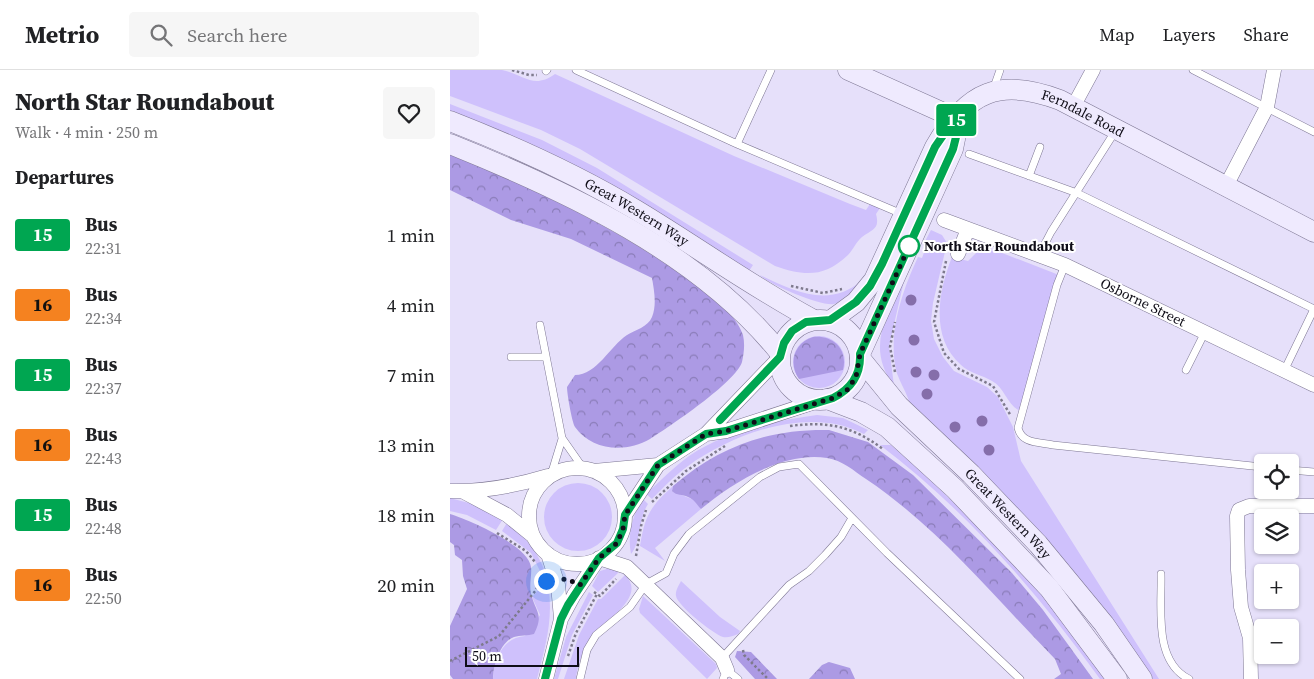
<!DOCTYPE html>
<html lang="en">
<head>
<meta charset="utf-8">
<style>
	body { margin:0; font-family:"Source Serif 4",serif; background:#f6f6f6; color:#202124; height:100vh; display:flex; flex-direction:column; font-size:19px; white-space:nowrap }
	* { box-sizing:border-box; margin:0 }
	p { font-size:16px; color:#757577 }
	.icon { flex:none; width:28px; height:28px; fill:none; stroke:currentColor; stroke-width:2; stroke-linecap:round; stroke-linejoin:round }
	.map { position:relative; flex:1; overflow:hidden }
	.sheet { display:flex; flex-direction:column; background:#fff; width:450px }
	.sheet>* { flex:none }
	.badge { padding:0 10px; border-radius:4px; font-size:18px; line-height:32px }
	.tools { position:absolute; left:804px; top:384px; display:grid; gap:10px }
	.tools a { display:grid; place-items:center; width:45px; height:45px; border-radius:5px; background:#fff; box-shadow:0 1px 4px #0004; font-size:25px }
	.scale { position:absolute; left:15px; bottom:12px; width:114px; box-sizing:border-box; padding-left:5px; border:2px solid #0f0d17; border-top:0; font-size:14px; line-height:18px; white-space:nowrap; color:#0f0d17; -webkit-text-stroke:4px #fff; paint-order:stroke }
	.you { position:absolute; width:25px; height:25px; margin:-12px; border:4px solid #fff; border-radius:50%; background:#1a73e8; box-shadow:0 0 0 8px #1a73e833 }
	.map>.badge { position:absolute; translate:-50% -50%; box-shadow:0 0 0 2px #fff }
	h2 { padding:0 15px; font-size:19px; line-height:45px }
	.round { display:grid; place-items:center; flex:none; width:52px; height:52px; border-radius:5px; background:#f6f6f6 }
	.head { display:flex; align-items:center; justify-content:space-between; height:85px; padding:0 15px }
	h1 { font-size:24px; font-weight:800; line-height:38px }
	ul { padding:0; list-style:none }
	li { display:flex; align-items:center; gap:15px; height:70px; padding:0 15px }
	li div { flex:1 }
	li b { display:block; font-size:19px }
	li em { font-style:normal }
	li .badge { min-width:55px; font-weight:700; text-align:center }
	header { display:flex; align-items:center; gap:30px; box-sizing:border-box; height:70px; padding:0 25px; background:#fff; border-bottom:1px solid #e0e0e0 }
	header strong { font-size:24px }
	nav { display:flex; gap:28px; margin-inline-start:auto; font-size:18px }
	.search { width:350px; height:45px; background:#f6f6f6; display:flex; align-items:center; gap:12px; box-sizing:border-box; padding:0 18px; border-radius:5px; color:#757577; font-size:19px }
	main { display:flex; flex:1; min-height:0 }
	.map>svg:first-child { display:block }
	.green { fill:#cfc1fc }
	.forest { fill:url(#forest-crowns) }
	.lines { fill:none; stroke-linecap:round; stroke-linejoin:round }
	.lane-casing { stroke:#7d7693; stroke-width:8 }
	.street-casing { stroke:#7d7693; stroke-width:15 }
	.secondary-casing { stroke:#7d7693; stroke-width:21 }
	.path { stroke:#7e7a8d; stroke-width:2.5; stroke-dasharray:2.5 2.5; stroke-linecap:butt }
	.lane { stroke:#fff; stroke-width:7 }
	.street { stroke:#fff; stroke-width:14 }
	.secondary { stroke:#efeafe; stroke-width:20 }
	.tree { fill:#856eaa }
	.line-casing { stroke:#fff; stroke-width:11 }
	.line { stroke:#00a651; stroke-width:8 }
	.walk { stroke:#0f0d17; stroke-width:5; stroke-dasharray:0 9 }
	.stop-dot { fill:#fff; stroke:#00a651; stroke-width:2.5 }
	.labels { text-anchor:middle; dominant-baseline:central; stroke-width:4; stroke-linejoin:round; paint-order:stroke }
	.street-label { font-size:14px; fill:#0f0d17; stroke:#fff }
	.stop-label { font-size:14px; font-weight:bold; fill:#0f0d17; stroke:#fff; text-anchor:start }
</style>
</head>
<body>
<header>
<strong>Metrio</strong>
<div class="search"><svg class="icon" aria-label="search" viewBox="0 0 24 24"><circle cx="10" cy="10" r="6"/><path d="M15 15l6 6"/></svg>Search here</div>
<nav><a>Map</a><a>Layers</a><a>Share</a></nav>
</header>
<main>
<section class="sheet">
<div class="head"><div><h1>North Star Roundabout</h1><p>Walk · 4 min · 250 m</p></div><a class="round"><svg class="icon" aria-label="heart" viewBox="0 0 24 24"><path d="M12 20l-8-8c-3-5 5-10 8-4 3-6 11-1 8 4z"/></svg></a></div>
<h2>Departures</h2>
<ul>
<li><span class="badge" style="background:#00a651;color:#fff">15</span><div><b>Bus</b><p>22:31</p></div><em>1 min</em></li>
<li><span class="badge" style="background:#f58220;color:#111">16</span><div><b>Bus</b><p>22:34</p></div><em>4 min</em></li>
<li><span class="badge" style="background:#00a651;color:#fff">15</span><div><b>Bus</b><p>22:37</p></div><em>7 min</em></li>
<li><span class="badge" style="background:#f58220;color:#111">16</span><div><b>Bus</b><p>22:43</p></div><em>13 min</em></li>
<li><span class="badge" style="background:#00a651;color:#fff">15</span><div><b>Bus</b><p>22:48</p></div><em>18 min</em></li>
<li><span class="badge" style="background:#f58220;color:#111">16</span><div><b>Bus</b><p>22:50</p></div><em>20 min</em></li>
</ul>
</section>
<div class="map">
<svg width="864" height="609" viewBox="0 0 864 609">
	<defs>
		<pattern id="forest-crowns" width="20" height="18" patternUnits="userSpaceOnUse" patternTransform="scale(1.25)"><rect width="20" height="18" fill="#ac9ae4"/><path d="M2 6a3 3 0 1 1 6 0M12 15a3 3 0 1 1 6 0" fill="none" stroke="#8a7cb8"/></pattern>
	</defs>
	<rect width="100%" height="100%" fill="#e6e0fa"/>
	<!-- green -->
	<path class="green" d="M0,0C16,0 37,0 52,0C73,4 83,20 105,4L284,86L400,134L416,140L420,134L430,138L426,144C430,159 423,159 412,167C406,172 403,180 398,185C374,208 354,206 325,196L130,79L91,60L0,26Z
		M0,34L92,70L147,98L303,195L299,201L0,43Z
		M481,160L492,165L497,173L483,233L481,251L484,269L493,287L504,301L537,317L548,327L563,357L571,391L709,609H703C633,502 551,419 459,332C459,327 448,309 446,300C438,263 452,221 468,187L472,188L476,177L473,175Z
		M530,179L547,181L609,205L570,341C557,335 555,318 542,311C532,305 519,303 511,295C480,268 488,222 502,187L518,191Z
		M310,205C343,221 380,239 412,210L415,212C406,219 395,231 384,234C372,237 316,213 310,205Z
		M451,210L454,211L439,276L444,316C416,278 436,248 451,210Z
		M343 292a26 26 0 1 1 52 0a26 26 0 1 1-52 0Z
		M367,345L393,348L418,360L414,364C360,335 284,363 238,396C225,405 213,418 202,429L196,424C210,411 224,397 239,386C276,361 324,351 367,345Z
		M430,375H441L475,405L574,501L658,609H650C587,522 516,440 430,375Z
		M94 447a34 34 0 1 1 68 0a34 34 0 1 1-68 0Z
		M223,416L222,421L244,430L251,439L205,478L215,491L190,476C195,445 200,437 223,416Z
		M0,428L26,435L53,449L46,460L17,445L0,441Z
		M192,428L198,434C188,449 191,473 181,484C177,464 183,446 192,428Z
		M58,451C75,468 92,485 97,510L94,509L81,483L52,461Z
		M160,498L168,500V503L148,522L142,516L150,501Z
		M175,505C198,527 154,550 143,566C134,577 127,595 126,609H114L129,565L148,529H151Z
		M231,511L270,547L290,561L288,564C283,566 278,568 273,567C263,564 227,535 226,526C225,521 229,515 231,511Z
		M98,515C104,549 95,577 87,609H43C43,589 54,567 75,566L90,545L82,527L89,519Z
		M139,522L143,525L122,565L108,609H104L116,567Z
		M193,526L266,594L267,598L257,609L190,543L189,539Z"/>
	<!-- forest -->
	<path class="forest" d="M0,84C86,120 169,158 244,214C262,228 285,242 293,265C295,274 294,283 292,292C286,312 219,357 200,369C176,383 142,381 125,357C122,352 117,324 117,317L125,305C147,305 160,276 177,265C185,260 198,257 202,247C207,235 204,220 202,208L121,169L61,150L0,120Z
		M363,267C384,265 398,280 393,300L349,309C338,293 344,273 363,267Z
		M379,360L418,372L463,405L562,503L593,540L643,609H604L611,604L605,589C544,527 489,458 416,409C404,401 392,390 377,388C334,381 283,412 251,439C247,435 244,429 238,427C232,424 227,426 222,421L223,416C270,376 317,359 379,360Z
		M0,444C20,450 79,476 81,497C82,506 79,514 81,524C86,543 94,544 84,564C78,566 70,565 64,567C50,572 43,596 43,609H3L0,605V556L17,519L13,506L12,490L5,485L4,475L0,472Z
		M287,581L301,582L327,609H305L285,587Z
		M379,592L400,598L405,609H359L372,595Z"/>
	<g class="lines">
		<!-- lane casing -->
		<g class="lane-casing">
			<path id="lane" d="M126,0L287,74L452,144
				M743,0L864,62
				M96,1L97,0
				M543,20L550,0
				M287,74L321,0
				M519,84L627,123L864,239L834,301
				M579,106L590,77
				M589,185L601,162L666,60
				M615,195L607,215L568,358C572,374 589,372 603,375L812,397
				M90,255L112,368L133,398
				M61,287H96
				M736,300L755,262
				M840,400L864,402
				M101,405L112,369
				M711,504C712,537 703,591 739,609
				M272,588L339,515L359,501L375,485L391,467L402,448
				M130,609L137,580L146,565L180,537L196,514L216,503L224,484L239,464L310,407L329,397L349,394L437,483L570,609
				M273,609L277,600L288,609"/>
		</g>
		<!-- street casing -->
		<g class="street-casing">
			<path id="street" d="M623,37L643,0
				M776,116L817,37L824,0
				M494,150L615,195L864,315
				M508,184L518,159
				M256,364L276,361L374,329
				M79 446a48 48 0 1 1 96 0a48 48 0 1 1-96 0Z
				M144,401L208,395
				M0,421C32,422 68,415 98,406
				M12,421L57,445L83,466
				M175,445L208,395L256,364L330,287
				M98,484L108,515L111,548
				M149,488L177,497L272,588L277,600
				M96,609L111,549L124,525L149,488
				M801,609L800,568L791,537L788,500L787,446L789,440L799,436H864"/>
		</g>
		<!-- secondary casing -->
		<g class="secondary-casing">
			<g id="secondary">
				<path d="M398,0L505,48"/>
				<path id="s1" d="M0,51C64,76 126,104 186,140C246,176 302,217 364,250"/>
				<path d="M0,74C117,121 250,183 330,283"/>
				<circle cx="370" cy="290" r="40"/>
				<path id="s2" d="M380,251L406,232L424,210L485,77C517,21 550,7 610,30L864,162"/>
				<path d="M410,284L503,79L507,59L505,48"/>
				<path id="s3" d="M410,288L449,336L521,404L588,474L654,554L692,609"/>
				<path d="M377,329L411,342L437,357L505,419L599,518L667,609"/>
			</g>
		</g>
		<!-- path -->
		<path class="path" d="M62,0L79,5H87
			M496,191L484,252L494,283L509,299L543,316L561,346
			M341,216L373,223L392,219
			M445,302L440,277L445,252
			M340,356C378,351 402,356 433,379
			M202,432L236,401L275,376
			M47,463L76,481L85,492
			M186,486L191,456L196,440
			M144,522L150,526L166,509
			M293,580L294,585L318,609
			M118,586L126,563L147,524
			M0,591L49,566L86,520L90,509"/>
		<!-- lane -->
		<use href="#lane" class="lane"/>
		<!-- street -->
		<use href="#street" class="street"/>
		<!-- secondary -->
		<use href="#secondary" class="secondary"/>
	</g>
	<!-- trees -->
	<g class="tree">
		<circle cx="461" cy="230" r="5.5"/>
		<circle cx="464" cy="270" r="5.5"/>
		<circle cx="466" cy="302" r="5.5"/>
		<circle cx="484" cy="305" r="5.5"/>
		<circle cx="477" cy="324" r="5.5"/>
		<circle cx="532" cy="351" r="5.5"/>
		<circle cx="505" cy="357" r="5.5"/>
		<circle cx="539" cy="380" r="5.5"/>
	</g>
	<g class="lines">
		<!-- line casing -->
		<g class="line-casing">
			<path id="line" d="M95,609L111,549L118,535L149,488L167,473L173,459L175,445L208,395L256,364L276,361L383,328C401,319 411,305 410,284L503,79L508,59L505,48L485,77L432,194L420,216L406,232L380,250L356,252L342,261L334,273L330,287L270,350"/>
		</g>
		<!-- line -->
		<use href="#line" class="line"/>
		<!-- walk -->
		<path class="walk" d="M96,511L117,509L130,515L149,488L167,473L173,459L175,445L208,395L256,364L276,361L383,328L397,320L406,307L410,284L462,170L459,176"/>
	</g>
	<!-- markers -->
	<circle class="stop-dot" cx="459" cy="176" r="10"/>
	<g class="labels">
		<!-- street labels -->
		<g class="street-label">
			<text stroke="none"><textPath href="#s2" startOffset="384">Ferndale Road</textPath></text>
			<text stroke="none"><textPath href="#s1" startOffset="208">Great Western Way</textPath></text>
			<text transform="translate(693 232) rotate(26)">Osborne Street</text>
			<text stroke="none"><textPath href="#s3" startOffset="215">Great Western Way</textPath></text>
		</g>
		<!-- stop labels -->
		<g class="stop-label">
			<text x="474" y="176">North Star Roundabout</text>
		</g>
	</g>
</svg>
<div class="tools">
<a><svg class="icon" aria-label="locate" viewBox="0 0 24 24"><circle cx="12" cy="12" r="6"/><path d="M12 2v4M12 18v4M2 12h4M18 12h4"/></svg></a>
<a><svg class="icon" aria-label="layers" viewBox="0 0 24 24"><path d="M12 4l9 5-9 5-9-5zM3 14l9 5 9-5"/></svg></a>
<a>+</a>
<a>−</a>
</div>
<div class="scale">50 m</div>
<div class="you" style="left:96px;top:511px"></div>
<b class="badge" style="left:506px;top:50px;background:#00a651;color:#fff">15</b>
</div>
</main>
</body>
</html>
